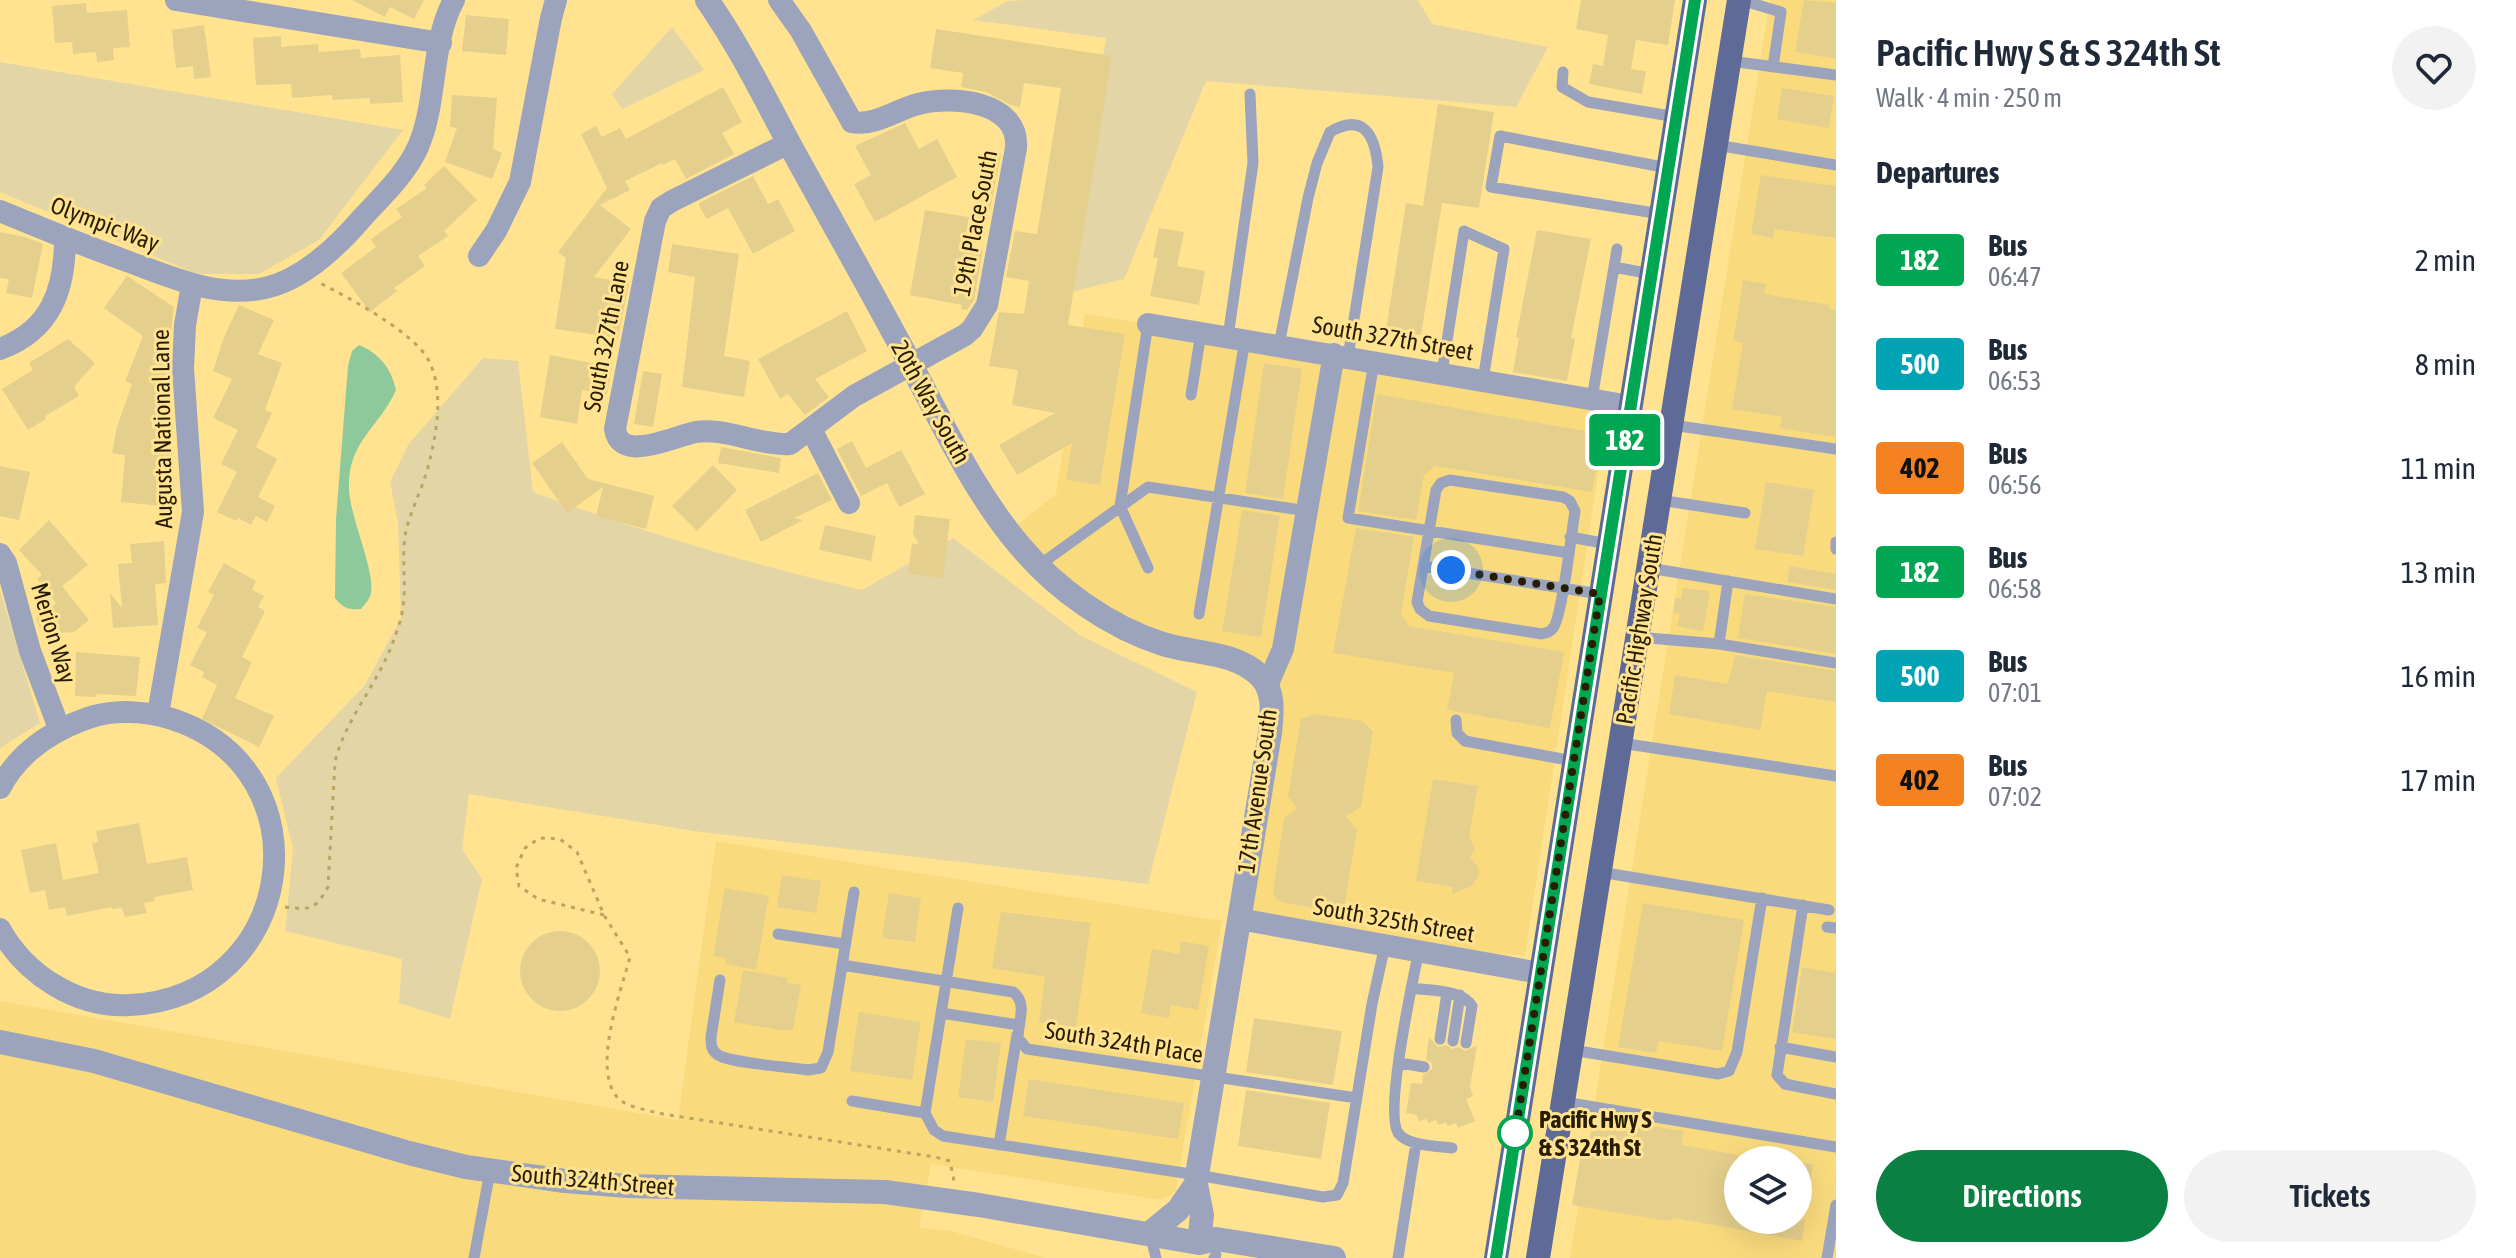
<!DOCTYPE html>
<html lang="en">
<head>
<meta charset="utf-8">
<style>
	body { margin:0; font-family:"Asap Condensed",sans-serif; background:#f2f2f3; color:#1f2937; height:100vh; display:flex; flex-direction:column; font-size:30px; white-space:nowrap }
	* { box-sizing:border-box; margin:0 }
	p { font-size:26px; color:#747a83 }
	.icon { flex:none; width:44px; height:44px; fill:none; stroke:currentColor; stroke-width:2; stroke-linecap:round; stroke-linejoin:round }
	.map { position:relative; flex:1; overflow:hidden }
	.side { display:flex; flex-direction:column; background:#fff; width:680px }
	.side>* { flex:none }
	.badge { padding:0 16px; border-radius:6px; font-size:28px; line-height:52px }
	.controls { position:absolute; left:1724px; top:1146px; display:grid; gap:16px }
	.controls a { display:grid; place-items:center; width:88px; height:88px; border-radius:50%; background:#fff; box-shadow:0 8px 32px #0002; font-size:40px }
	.you { position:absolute; width:40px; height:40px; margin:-20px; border:6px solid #fff; border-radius:50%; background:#1a73e8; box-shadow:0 0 0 12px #1a73e833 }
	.map>.badge { position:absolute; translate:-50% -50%; box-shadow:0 0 0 4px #fff }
	h2 { padding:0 40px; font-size:30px; line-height:72px }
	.round { display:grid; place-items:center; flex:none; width:84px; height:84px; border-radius:42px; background:#f2f2f3 }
	.overview { display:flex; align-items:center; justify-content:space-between; height:136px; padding:0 40px }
	h1 { font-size:38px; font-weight:600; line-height:60px }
	.action { display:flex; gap:16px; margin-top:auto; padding:16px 40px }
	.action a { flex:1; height:92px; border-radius:48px; background:#0b8043; color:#fff; font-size:32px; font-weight:600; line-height:92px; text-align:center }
	.action a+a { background:#f2f2f3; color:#1f2937 }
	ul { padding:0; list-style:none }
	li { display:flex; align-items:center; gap:24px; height:104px; padding:0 40px }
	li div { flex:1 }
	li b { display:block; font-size:30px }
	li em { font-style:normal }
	li .badge { min-width:88px; font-weight:700; text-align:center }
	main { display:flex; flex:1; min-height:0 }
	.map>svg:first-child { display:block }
	.built { fill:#f9db7e; fill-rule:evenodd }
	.green { fill:#e4d5a6 }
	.water { fill:#8ec99c }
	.building { fill:#e5cf8d }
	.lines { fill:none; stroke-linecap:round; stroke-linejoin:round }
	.path { stroke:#bca563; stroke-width:3; stroke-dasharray:4 6; stroke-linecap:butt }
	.service { stroke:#9ba3bd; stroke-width:11 }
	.minor { stroke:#9ba3bd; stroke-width:22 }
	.tertiary { stroke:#9ba3bd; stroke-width:24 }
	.primary { stroke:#5e6b99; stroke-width:24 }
	.line-casing { stroke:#fff; stroke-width:18 }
	.line { stroke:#00a651; stroke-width:12 }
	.walk { stroke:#281d00; stroke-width:8; stroke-dasharray:0 14.4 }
	.stop-dot { fill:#fff; stroke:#00a651; stroke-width:4 }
	.labels { text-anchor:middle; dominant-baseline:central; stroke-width:6; stroke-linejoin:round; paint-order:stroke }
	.street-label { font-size:24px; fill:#281d00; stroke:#ffe390 }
	.stop-label { font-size:24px; font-weight:bold; fill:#281d00; stroke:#ffe390; text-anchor:start }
</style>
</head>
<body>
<main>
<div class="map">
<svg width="1836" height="1258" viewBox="0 0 1836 1258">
	<rect width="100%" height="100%" fill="#ffe390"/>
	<!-- built -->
	<path class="built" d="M1770,0H1836V1258H1570ZM1738,1160H1798V1220H1738Z
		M1085,314L1334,354L1608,408L1525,956L1382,944L1239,919L1267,686L1147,638L1008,532L1056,494Z
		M716,841L1222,921L1176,1190L1170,1196L1161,1200L931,1164L919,1228L951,1231L1046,1258H0V1001L678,1120Z"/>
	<!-- green -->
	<path class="green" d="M1025,0H1418L1432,24L1548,47L1516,107L1206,81L1124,279L1066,293L1106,38L973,20L1008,1Z
		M672,27L704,70L622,109L612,94Z
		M0,62L403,130L319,240L259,274H197L0,192Z
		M483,358L518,361L533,492C642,532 749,564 862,590L953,538L1081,636L1197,692L1148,884L694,831L469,794L462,849L482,879L450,1019L399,1003L402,959L285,931L293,849L276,778L365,685L401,618L398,523L390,482L408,445Z
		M0,590L40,723L0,748Z"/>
	<!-- water -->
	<path class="water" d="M359,345C380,354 391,368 396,390C379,428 347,442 349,489C350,518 375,569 371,593C370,599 365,604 361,609C348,610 343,608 335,598L336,519L348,366L352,351Z"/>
	<!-- building -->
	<path class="building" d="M352,0H424L414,19L390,7L385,17Z
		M1581,0H1675L1668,45L1636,40L1631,69L1646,71L1642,94L1589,84L1593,64L1603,66L1608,35L1576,29Z
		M1804,0L1836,3V59L1795,52Z
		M86,3L87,13L127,10L130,47L113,48L114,60L97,62L96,52L73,54L72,42L55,43L52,6Z
		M466,15L509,19L506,55L462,51Z
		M204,25L211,77L194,79L193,66L176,68L172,30Z
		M936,29L1112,56L1068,325L1125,334L1100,485L1066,480L1072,443L1017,475L999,445L1055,413L1012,405L1018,370L989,366L999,312L1024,314L1029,281L1006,277L1015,231L1037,234L1061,88L1024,83L1020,107L1011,105L986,92L961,87L963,73L930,68Z
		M281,36V47L318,44L319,52L360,49L361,58L400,55L403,102L370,104V98L333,100L332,95L292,98L291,84L256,85L253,38Z
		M723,87L742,122L722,133L734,154L686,179L675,159L663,165L662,163L625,181L630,190L600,205L631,229L594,277L629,283L618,338L555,329L566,258L558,252L607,188L581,134L596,126L602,137L620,128L626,139Z
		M1782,88L1834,96L1829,128L1777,119Z
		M452,95L497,98L493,149L502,153L492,179L445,162L457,128L450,127Z
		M1438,104L1494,112L1479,208L1442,203L1421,335L1386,330L1406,203L1423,206Z
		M905,123L919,149L937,139L957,177L875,222L854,184L871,175L855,146Z
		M985,152L1001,154L990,210L977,208Z
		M444,166L477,200L444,231L448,236L418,256L425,266L394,288L397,291L370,312L341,273L376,247L371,239L402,217L396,209L427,188L424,185Z
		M1761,175L1836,186V238L1775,229L1773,238L1751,234Z
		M753,176L768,204L778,199L795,231L753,254L728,208L707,219L699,206V203Z
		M925,210L969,217L964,246L983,249L974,300L967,310L961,309L962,305L910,295Z
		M1159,228L1184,232L1177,266L1205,271L1199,305L1150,296L1158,258L1153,257Z
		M1537,230L1591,239L1571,338L1575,339L1567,381L1513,372L1519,338L1516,337Z
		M0,232L25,237L43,244L32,298L6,293L9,279L0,278Z
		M672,244L739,254L724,356L750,361L744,397L682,387L695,277L668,272Z
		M127,276L174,307L171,333L152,359L169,366L170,384L162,405L170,408L157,447L173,449L167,484L175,485L173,507L121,502L125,455L112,453L117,427L132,384L125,381L143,336L104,308Z
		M1743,280L1766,284L1764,294L1829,305V309L1836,310V437L1780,428L1782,417L1732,409L1743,343L1734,341V336Z
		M239,305L274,320L258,354L282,363L265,410L272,413L256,447L277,459L258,497L275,506L267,522L256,516L251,525L238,518L236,521L217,512L237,472L221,464L238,430L213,418L232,379L213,371L224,337Z
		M847,311L867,351L815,379L829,397L805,415L788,394L780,399L758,359Z
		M68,339L95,363L74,387L79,396L45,416L46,419L28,430L2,389L33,370L29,363Z
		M550,355L612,367L607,394L582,390L577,424L540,417Z
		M1264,363L1302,369L1283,499L1245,493Z
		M643,371L662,374L653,427L634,424Z
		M1377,394L1602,434L1592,492L1435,466L1424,475L1416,520L1358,511Z
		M852,441L866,468L901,450L925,494L899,507L887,483L861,496L837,449Z
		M562,442L588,479L654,496L646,529L596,516L603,487L567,513L532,463Z
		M721,447L781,458L779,473L718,463Z
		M713,465L737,490L697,531L672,506Z
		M0,466L30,472L19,520L0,516Z
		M818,473L832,500L794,518L803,520L761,542L745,510Z
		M1766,482L1814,490L1803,556L1755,549Z
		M1242,510L1280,516L1261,637L1222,631Z
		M915,515L950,519L943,578L908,574L912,543L919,545L913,533Z
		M49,520L88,565L62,586L89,620L74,632L43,634L36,619L56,603L37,579L42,575L19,550Z
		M825,525L876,536L871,561L819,550Z
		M1356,528L1414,537L1401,614L1409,626L1564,652L1550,728L1447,710L1454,673L1333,653Z
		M164,541L166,583L155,584L158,625L113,628L110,593L122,608L118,564L132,563L130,544Z
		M224,563L256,581L252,590L264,596L258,607L265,611L242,657L252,662L235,698L274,716L259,747L202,719L217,685L202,677L204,672L190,665L207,632L197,628L214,595L208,592Z
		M1790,566L1836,574V590L1787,582Z
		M1683,588L1710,591L1703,631L1677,626L1680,614L1673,612L1675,598L1681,599Z
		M1745,594L1836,607V654L1738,638Z
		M76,652L140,657L136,696L97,694L96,697L75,696Z
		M1735,655L1836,671V702L1767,691L1760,730L1669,714L1675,675L1728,684Z
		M1316,714L1362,721L1373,731L1361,807L1346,816L1357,830L1344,910L1334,908L1330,911L1285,903L1276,899L1273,893L1284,818L1297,809L1288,796L1301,719Z
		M1433,779L1478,786L1469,836L1475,849L1470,857L1478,867L1479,876L1471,886L1452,894L1453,887L1416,881Z
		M139,823L147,864L187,857L193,890L154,897L155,901L144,903L147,913L125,917L122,908L112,909V907L67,916L65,907L49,910L45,890L30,893L21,850L56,843L63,880L99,873L92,843L98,842L96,831Z
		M782,875L821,881L816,913L777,907Z
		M725,888L769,896L756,970L725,964L726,958L713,956Z
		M889,893L921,898L915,942L882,938Z
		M1643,903L1744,920L1722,1051L1659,1041L1656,1053L1618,1047Z
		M1001,912L1091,923L1076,1027L1039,1022L1045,977L992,968Z
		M520 971a40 40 0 1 1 80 0a40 40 0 1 1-80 0Z
		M1181,941L1209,946L1198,1010L1171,1005L1169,1018L1141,1013L1152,949L1179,954Z
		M1802,967L1836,973V1039L1792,1032Z
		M743,970L788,978L787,983L801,985L793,1030H780L734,1022Z
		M859,1012L921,1022L912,1080L850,1071Z
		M1254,1018L1342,1031L1333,1085L1246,1072Z
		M1429,1037L1438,1047L1446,1045L1452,1049L1459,1047L1465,1051L1477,1045L1470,1087L1473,1096L1466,1099L1475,1121L1458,1128L1456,1123L1448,1126L1446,1122L1438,1125L1436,1120L1428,1123L1427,1119L1419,1121L1416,1115L1406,1113L1411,1083L1422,1084L1423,1075L1432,1069V1063L1426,1059Z
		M966,1039L1001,1043L993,1102L958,1097Z
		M1029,1079L1184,1103L1178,1139L1023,1116Z
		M1246,1090L1330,1103L1321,1159L1238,1146Z
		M1594,1117L1683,1131L1682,1145L1738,1155V1220H1805L1802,1241L1675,1218L1668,1221L1572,1205L1583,1142H1589Z
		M1798,1162L1813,1165L1807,1206L1798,1205Z"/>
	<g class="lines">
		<!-- path -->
		<path class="path" d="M285,907C311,910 315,910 328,887L335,762C345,719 378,684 393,642C397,631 402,618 403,606C407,580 400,552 407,527C413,505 424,485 429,463C437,432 444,391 429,361C414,332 349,298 320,283
			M604,915L538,899L519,886L516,868L525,848L540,838L560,839L577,852L604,915L630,957C621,991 592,1067 617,1097C625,1107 645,1109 657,1113L935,1157L950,1161L954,1181"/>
		<!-- service -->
		<path class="service" d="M1741,0L1781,12L1773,67
			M1730,61L1836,75
			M1563,72L1562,87L1588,102L1676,117
			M1716,145L1836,165
			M1661,214L1491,187L1500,136L1668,168
			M1614,267L1651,274
			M1148,324L1120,506L1148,568
			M1228,337L1253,163L1250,94
			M1279,345L1308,198L1317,163L1330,132C1364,112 1375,136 1378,167L1348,357
			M1374,362L1348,518L1569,553
			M1442,373L1464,231L1504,249L1483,380
			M1191,395L1201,333
			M1592,399L1617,249
			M1672,425L1836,449
			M1450,480L1563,497L1570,501L1575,511C1572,529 1562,618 1553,628C1550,633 1547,632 1542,634L1429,616L1420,609L1417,602L1436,490L1441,483Z
			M1659,500L1745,513
			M1570,537L1608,544
			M1836,542V549
			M1038,566L1148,487L1307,511
			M1423,566L1600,594
			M1649,568L1836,599
			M1199,614L1245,340
			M1637,637L1719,644L1836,663
			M1719,644L1728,581
			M1456,720L1457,733L1465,741L1573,761
			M1621,743L1836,776
			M1600,872L1829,910
			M1803,905L1777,1075L1785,1084L1836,1094
			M958,908L925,1113L934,1130L943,1136L1197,1175L1323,1197L1337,1195L1343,1183L1372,1004L1385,945
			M1827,927L1836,928
			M778,934L845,944
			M1419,950C1413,980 1383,1116 1399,1134C1409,1146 1436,1146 1452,1148
			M842,965L1013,992C1028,1003 1018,1022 1018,1038L1027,1049L1357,1098
			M720,980L711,1037C711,1045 711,1050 718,1055C731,1063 789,1067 808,1070L821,1068L828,1052L854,892
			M1411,988C1430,991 1461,989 1472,1006L1466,1043
			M941,1013L1019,1025
			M1440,1039L1447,993
			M1453,1041L1460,995
			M1780,1047L1836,1057
			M1572,1050L1718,1074L1729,1071L1737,1052L1762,898
			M1400,1063L1424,1067
			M852,1101L925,1113
			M1564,1102L1836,1147
			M999,1145L1017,1035
			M1150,1234L1156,1258
			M474,1258L490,1171
			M1214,1258L1216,1255
			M1398,1258L1416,1143
			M1827,1258L1836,1205"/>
		<!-- minor -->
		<path class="minor" d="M176,0L441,43
			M779,0L801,31L852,122C873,127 898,109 918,104C952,95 1020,101 1016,148L987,305L972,329L965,335L854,396L790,444C761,446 722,427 696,432C674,436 620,464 615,429L655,221L661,208L672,201L789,143
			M0,211C41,228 82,245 124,260C169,276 216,299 265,288C302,280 338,246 362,218C382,196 406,174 418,147C438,101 430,44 454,0
			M479,256L496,231L520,182L551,18L556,0
			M1148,324L1630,406
			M0,349C51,330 65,290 65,238
			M811,429L849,503
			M0,554L6,563L30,651L59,728
			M1267,686L1283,649L1334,354
			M158,714L193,512L183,368L185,325L192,285
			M0,788C19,752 51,731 88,718C114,709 146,711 172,719C329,770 297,997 130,1005C76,1008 25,974 0,929
			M1239,919L1540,973"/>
		<!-- tertiary -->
		<path class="tertiary" d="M707,0C740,47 764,97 791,147C831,220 872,292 911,365C944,426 974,492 1020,546C1056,589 1109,627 1163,644C1194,654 1235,651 1260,676C1275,691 1272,713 1270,733L1197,1175L1196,1184L1202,1215L1199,1243
			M0,1042L94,1061L409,1153L466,1167L565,1181L628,1186L885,1192L979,1205L1199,1243L1216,1239L1334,1258
			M1150,1233L1178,1210L1196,1184"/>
		<!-- primary -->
		<path class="primary" d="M1496,1258L1695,0
			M1538,1258L1739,0"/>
	</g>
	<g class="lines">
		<!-- line casing -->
		<g class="line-casing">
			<path id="line" d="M1496,1258L1695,0"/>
		</g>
		<!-- line -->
		<use href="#line" class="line"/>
		<!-- walk -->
		<path class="walk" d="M1451,570L1600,594L1514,1142L1515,1133"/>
	</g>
	<!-- markers -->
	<circle class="stop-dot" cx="1515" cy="1133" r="16"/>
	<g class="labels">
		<!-- street labels -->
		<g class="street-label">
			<text transform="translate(975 223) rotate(-79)">19th Place South</text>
			<text transform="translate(105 224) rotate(21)">Olympic Way</text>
			<text transform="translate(606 336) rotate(-79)">South 327th Lane</text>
			<text transform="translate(1393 338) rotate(10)">South 327th Street</text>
			<text transform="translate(931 402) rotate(61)">20th Way South</text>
			<text transform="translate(162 429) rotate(-91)">Augusta National Lane</text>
			<text transform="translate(1639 629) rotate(-81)">Pacific Highway South</text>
			<text transform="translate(54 633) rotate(73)">Merion Way</text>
			<text transform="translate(1257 791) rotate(-82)">17th Avenue South</text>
			<text transform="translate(1394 920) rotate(10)">South 325th Street</text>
			<text transform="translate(1124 1042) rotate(9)">South 324th Place</text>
			<text transform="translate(593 1180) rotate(5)">South 324th Street</text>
		</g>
		<!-- stop labels -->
		<g class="stop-label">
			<text x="1539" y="1119">Pacific Hwy S<tspan x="1539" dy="28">&amp; S 324th St</tspan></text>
		</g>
	</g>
</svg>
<div class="controls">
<a><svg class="icon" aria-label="layers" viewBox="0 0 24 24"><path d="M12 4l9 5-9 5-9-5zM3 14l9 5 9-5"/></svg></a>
</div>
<div class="you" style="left:1451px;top:570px"></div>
<b class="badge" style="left:1625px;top:440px;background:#00a651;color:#fff">182</b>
</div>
<section class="side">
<div class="overview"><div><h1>Pacific Hwy S &amp; S 324th St</h1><p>Walk · 4 min · 250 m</p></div><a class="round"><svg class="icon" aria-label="heart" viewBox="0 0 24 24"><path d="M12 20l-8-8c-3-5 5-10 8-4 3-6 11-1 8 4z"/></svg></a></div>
<h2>Departures</h2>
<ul>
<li><span class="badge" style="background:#00a651;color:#fff">182</span><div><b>Bus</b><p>06:47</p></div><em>2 min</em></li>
<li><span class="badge" style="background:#00a3b4;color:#fff">500</span><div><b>Bus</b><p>06:53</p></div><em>8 min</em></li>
<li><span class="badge" style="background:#f58220;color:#111">402</span><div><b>Bus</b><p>06:56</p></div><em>11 min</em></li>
<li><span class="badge" style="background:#00a651;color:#fff">182</span><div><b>Bus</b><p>06:58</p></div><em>13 min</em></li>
<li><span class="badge" style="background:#00a3b4;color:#fff">500</span><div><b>Bus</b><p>07:01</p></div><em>16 min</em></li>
<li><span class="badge" style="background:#f58220;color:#111">402</span><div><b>Bus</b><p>07:02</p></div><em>17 min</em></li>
</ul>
<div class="action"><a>Directions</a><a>Tickets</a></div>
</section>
</main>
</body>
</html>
